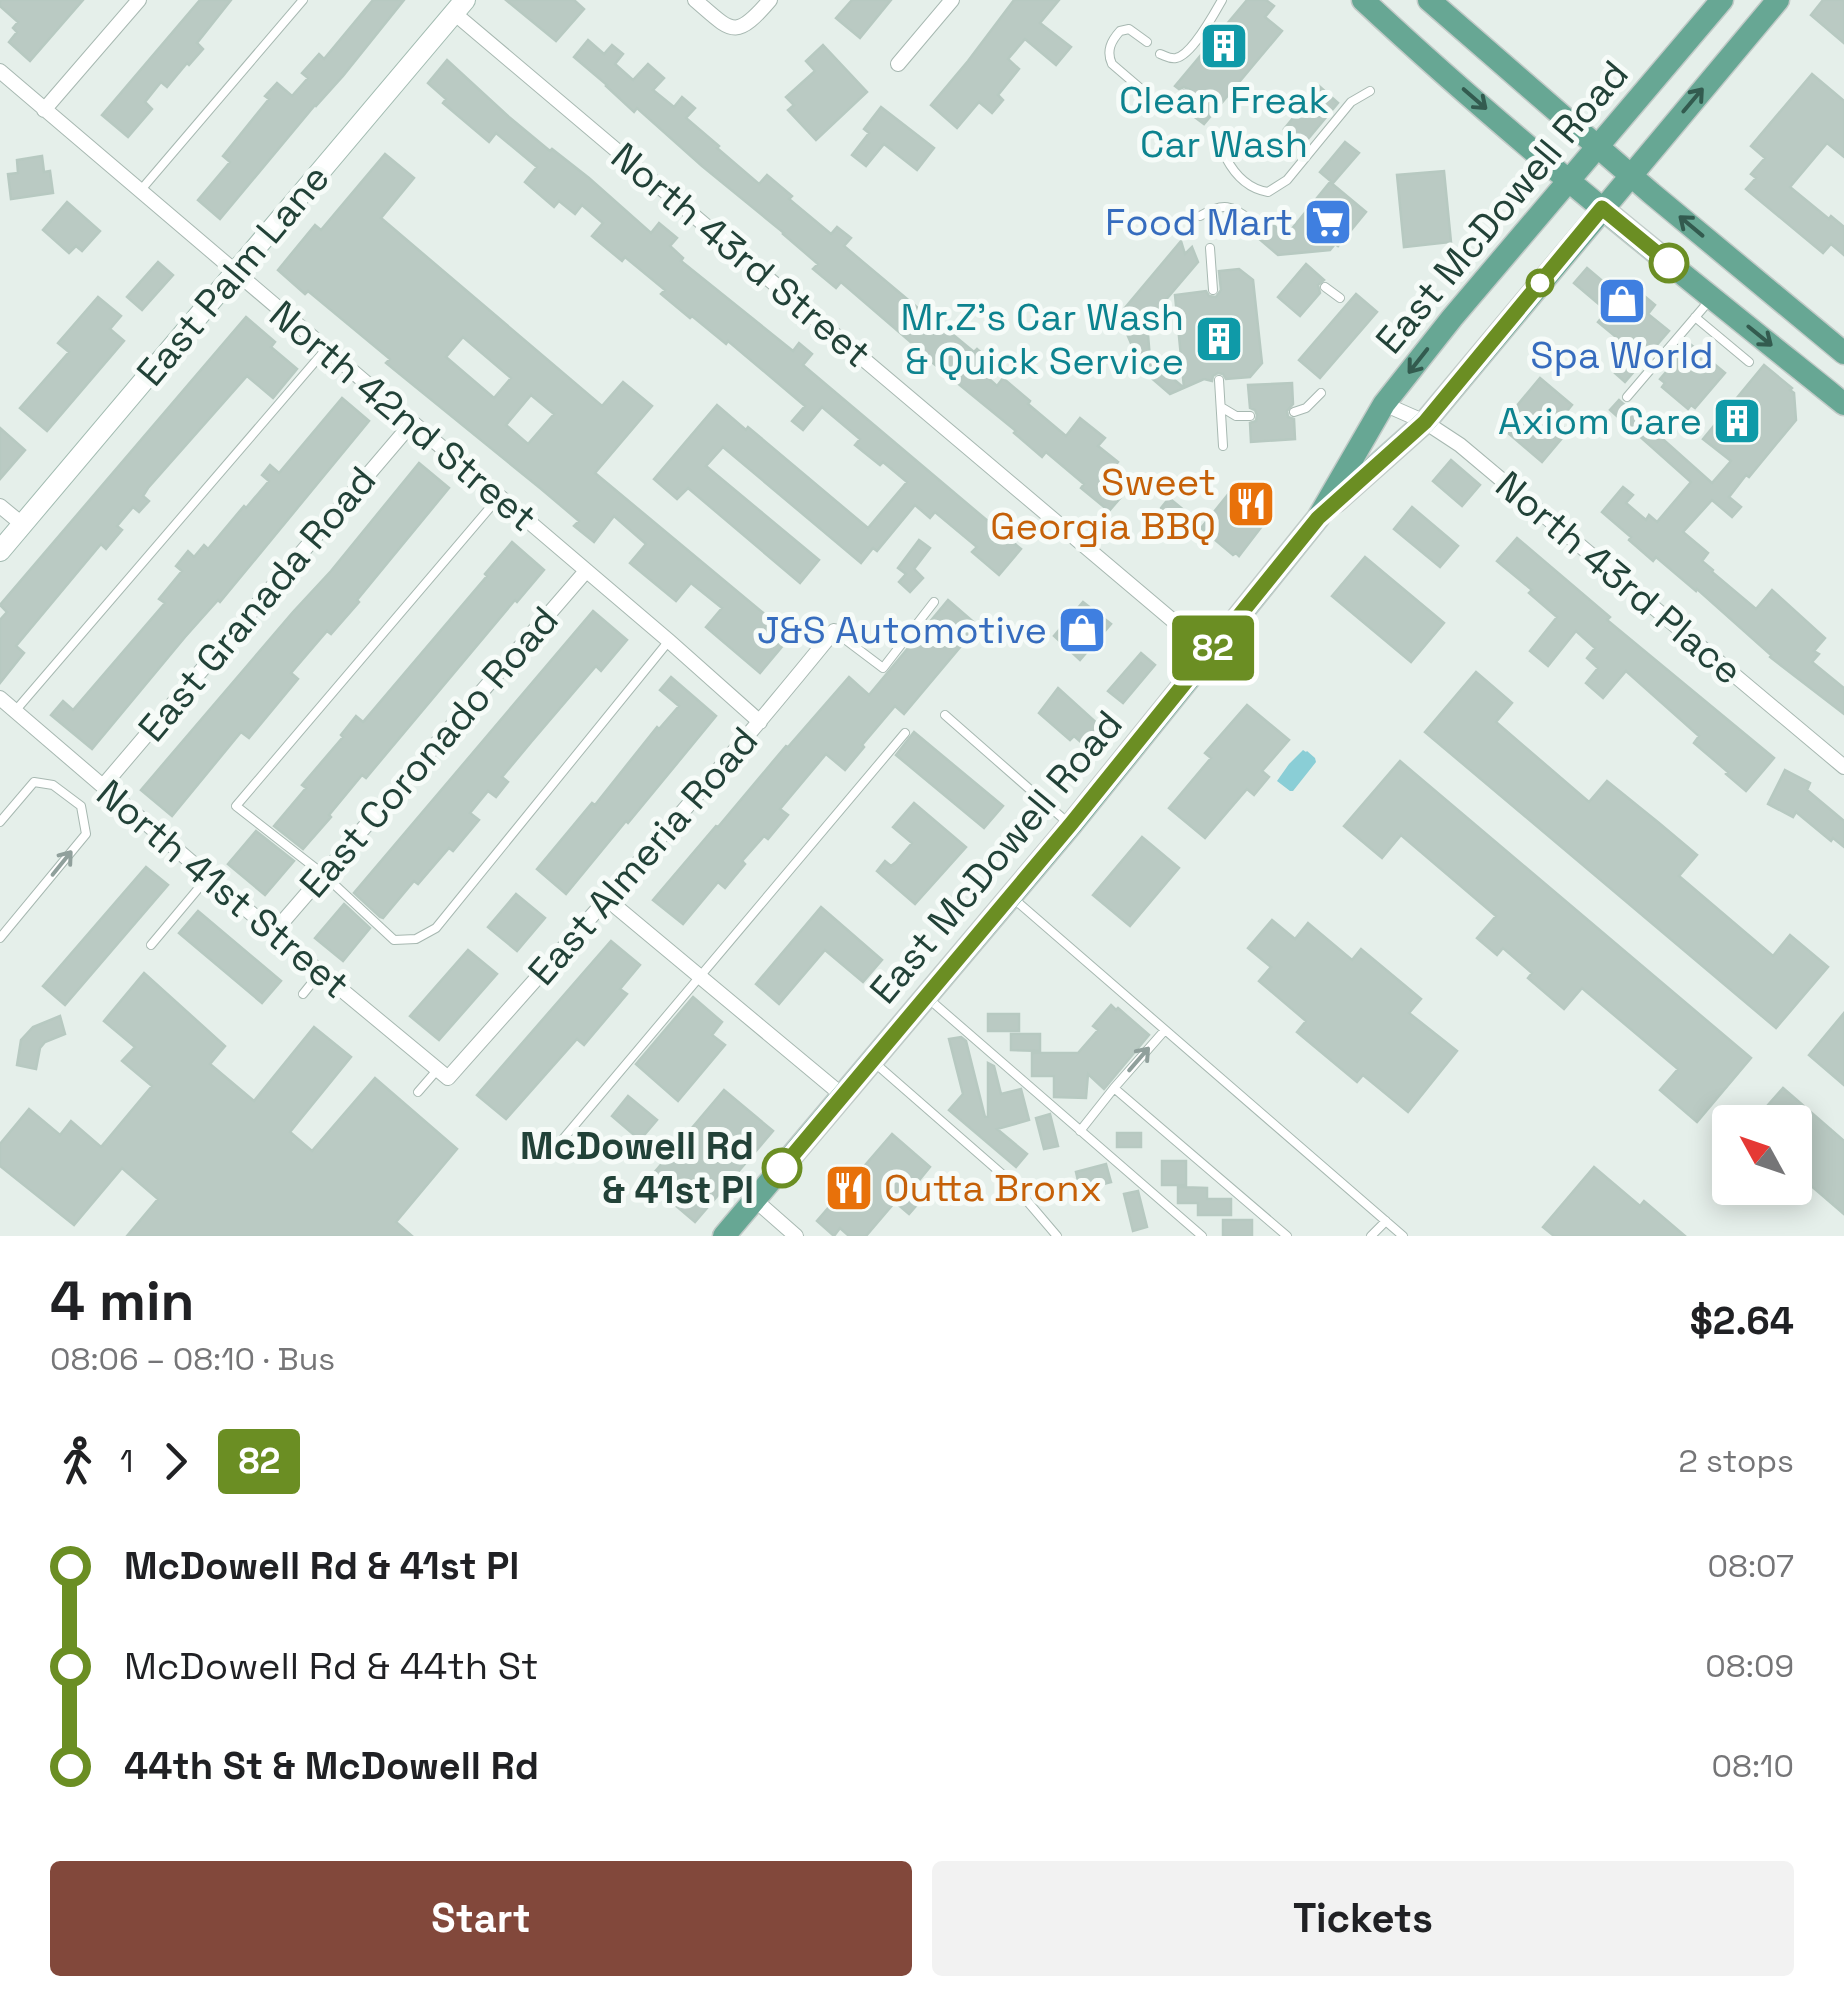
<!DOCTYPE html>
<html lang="en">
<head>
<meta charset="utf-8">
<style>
	body { margin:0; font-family:"Space Grotesk",sans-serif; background:#f2f2f2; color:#202124; height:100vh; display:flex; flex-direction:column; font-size:38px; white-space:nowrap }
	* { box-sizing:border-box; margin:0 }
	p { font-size:32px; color:#757577 }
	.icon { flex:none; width:55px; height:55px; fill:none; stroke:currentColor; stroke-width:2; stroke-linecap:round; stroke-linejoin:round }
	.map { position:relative; height:1236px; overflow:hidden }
	.panel { display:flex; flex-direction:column; background:#fff; flex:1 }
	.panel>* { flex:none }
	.badge { padding:0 20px; border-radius:8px; font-size:35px; line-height:65px }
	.needle { width:65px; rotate:310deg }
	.buttons { position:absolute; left:1712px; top:1105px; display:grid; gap:20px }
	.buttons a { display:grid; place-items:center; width:100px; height:100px; border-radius:10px; background:#fff; box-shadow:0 5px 25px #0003; font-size:50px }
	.map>.badge { position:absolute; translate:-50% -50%; box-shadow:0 0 0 5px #fff }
	.legs { display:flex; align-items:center; gap:15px; height:110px; padding:0 50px; font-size:32px }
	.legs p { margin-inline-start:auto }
	.head { display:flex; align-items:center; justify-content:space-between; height:170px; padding:0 50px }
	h1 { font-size:55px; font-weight:800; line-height:75px }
	.action { display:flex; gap:20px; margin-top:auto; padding:20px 50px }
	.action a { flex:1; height:115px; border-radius:10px; background:#82483b; color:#fff; font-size:40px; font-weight:800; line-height:115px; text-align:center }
	.action a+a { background:#f2f2f2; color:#202124 }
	ul { padding:0 50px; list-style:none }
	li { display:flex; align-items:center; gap:35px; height:100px; font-size:38px }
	li i { display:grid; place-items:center; width:15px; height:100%; margin:0 12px; background:currentColor }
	li i::after { content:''; width:25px; height:25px; margin:-12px; border:8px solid; border-radius:50%; background:#fff }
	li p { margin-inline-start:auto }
	li:first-child i { background:linear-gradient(#0000 50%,currentColor 0) }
	li:last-child i { background:linear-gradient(currentColor 50%,#0000 0) }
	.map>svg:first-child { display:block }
	.water { fill:#8aced6 }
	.building { fill:#bacac3; stroke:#b7c9c1; stroke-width:2.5; fill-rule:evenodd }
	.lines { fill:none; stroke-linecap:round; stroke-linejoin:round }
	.lane-casing { stroke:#a7b8b1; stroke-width:10 }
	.street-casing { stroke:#a7b8b1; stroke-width:16 }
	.secondary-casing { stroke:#a2bbb1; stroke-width:22 }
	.primary-casing { stroke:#c1cac7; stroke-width:25 }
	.lane { stroke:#fff; stroke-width:8 }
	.street { stroke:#fff; stroke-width:14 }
	.secondary { stroke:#fff; stroke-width:20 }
	.primary { stroke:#67a794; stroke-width:22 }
	.oneway { stroke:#335b4f }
	.oneway2 { stroke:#90a09c }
	.line-1-casing { stroke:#fff; stroke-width:22 }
	.line-1 { stroke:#6b8e23; stroke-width:15 }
	.stop-1-dot { fill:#fff; stroke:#6b8e23; stroke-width:5 }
	.labels { text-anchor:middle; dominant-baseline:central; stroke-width:10; stroke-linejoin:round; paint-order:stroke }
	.culture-label { font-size:38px; fill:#0d838f; stroke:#f6fbf8; text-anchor:end }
	.street-label { font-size:38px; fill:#224238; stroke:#f6fbf8 }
	.shop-label { font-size:38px; fill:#366cbe; stroke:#f6fbf8; text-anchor:end }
	.food-label { font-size:38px; fill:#c56008; stroke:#f6fbf8; text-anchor:end }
	.stop-label { font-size:38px; font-weight:bold; fill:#224238; stroke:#f6fbf8; text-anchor:end }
</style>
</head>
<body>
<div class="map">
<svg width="1844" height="1236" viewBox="0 0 1844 1236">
	<rect width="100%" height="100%" fill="#e5efea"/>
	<!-- water -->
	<path class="water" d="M1303,750L1306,752L1307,751L1315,758L1316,762L1293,791H1290L1277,781L1289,764Z"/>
	<!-- building -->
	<path class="building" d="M0,0H83L30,61L9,42L17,32L13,28L18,22L0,6Z
		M200,0H231L197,43L203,49L189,65L187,63L167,87L161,82L145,102L152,109L128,137L102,115Z
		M373,0H404L343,76L316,106L315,105L220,219L198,200L230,162L223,156L269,99L265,96L277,83L292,96L308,78L302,73L319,54L324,59Z
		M506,0H574L584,9L556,41Z
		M852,0H891L860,38L836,18Z
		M1014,0H1059L1040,23L1071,47L1056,65L1025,39L1008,59L1019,69L998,95L1003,100L992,113L979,102L957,128L931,105L968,61Z
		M1247,0H1266L1274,6L1265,17L1282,31L1204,124L1192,115L1199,106L1190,99L1191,90L1184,87L1179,89L1175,86Z
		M1823,0H1844V43L1811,15Z
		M588,40L604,54L612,45L623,54L615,64L633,80L648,64L664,78L653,90L674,107L682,97L695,108L686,118L719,146L717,148L759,184L767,175L792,196L789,199L831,234L837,227L851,238L844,246L944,330L945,328L974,352L977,349L987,358L978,369L997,386L1003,378L1030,401L1028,404L1066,436L1080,418L1105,438L1098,446L1118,462L1110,472L1129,488L1109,511L1081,488L1084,484L1046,452L1042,457L1014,433L1016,431L912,346L913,344L841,282L836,288L813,269L818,264L783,234L784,233L702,166L637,108L634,112L606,86L607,85L574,57Z
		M823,45L867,92L816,140L788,110L794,105L786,97L815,71L806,61Z
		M447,60L509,117L550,151L552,149L589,178L651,233L659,223L677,238L670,246L683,258L681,261L793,351L799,343L812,354L803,365L1021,549L999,575L972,552L977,547L935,512L930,518L915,505L877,551L873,548L861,563L723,447L706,466L819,560L800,583L688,488L677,499L654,479L717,405L746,430L748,427L868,528L907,482L883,462L880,465L855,445L860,439L822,407L803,430L792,421L805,406L728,341L726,344L692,316L690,318L661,294L665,290L625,257L622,261L592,236L603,223L582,205L575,214L559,201L554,207L525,182L537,167L496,133L489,142L443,103L446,99L428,83Z
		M1812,74L1844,101V157L1827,143L1790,187L1829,219L1831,216L1844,227V255L1831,244L1823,253L1746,189L1756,178L1751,174L1765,158L1751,146Z
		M1319,86L1338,103L1303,145L1284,129Z
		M881,107L934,148L917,170L884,144L866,166L852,155L869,133L864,129Z
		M1345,142L1359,153L1333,183L1320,172Z
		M385,154L414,178L381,218L602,406L623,382L652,406L595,473L791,636L760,673L706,627L722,608L691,583L676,601L630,563L646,544L614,516L594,542L574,526L579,521L540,488L386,363L390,359L308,291L305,294L278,270L315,225L321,230ZM463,337L511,378L494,398L446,357ZM531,395L554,414L528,444L506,425Z
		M42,156L44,172L50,171L53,193L11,199L8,174L18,173L17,160Z
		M1444,171L1451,242L1404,247L1397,175Z
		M1330,182L1366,212L1338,246L1335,244L1330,250L1278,255L1250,231L1261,229L1263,216L1286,236Z
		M67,202L100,231L82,251L76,246L69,253L43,230Z
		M1181,241L1185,254L1192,247L1198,262L1147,322L1150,359L1184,388L1170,394L1134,363L1133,348L1119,315Z
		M158,262L173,275L142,310L127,297Z
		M1306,264L1324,280L1318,285L1320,293L1300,316L1278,297Z
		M1587,268L1620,296L1630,284L1655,305L1648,314L1669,331L1625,382L1615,373L1633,351L1598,322L1607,311L1574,283Z
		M1239,269L1253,280L1262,363L1250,377L1226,379L1223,374L1218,373L1213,376L1212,381L1204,379L1184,388L1175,295L1206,291L1209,296L1216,297L1221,290L1219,271Z
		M1356,294L1377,312L1320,378L1299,360Z
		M98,297L121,316L110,329L124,341L47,431L20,408L69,352L58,343Z
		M246,317L275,342L271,347L297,369L273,398L247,376L148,488L143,496L149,501L139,512L133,507L117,526L122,530L106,549L101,544L16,646L24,653L0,683V620L7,612L0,605Z
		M1690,344L1725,373L1695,408L1691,405L1688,409L1662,387L1665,383L1660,379Z
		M1764,365L1792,388L1790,390L1794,393L1796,420L1749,477L1746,475L1729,497L1741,507L1732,517L1712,500L1683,532L1708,553L1702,561L1713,570L1712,572L1756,609L1772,590L1825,638L1814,651L1819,654L1812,662L1844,688V714L1770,657L1771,655L1697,589L1696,591L1656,557L1653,561L1629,540L1631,537L1602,512L1623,487L1633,495L1626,503L1646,520L1649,515L1657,522L1691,482L1610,410L1619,400L1712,483L1731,461L1703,439Z
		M1540,378L1572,405L1558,422L1568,431L1542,462L1500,426Z
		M1292,383L1293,404L1287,411L1288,417L1294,419L1295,439L1251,442L1250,423L1256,421L1257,415L1255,410L1250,408L1248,385Z
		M342,398L369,421L220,602L218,600L185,637L92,749L51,715L63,701L73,710L165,603L159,599L182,571L176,566L188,551L194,557L204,545L208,549L244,506L246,508L269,481L262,475L270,465L279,473Z
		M0,428L25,450L0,479Z
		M1451,460L1480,485L1462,506L1433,481Z
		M419,463L449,488L357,600L359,602L331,634L327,631L291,673L298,679L249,738L241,732L172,816L141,790L293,612L331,571Z
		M1234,487L1269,517L1239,556L1236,553L1233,555L1201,528Z
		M1169,498L1196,520L1187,530L1180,532L1163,515L1161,508Z
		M1412,507L1458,546L1440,567L1394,529Z
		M1517,538L1610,617L1607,620L1774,758L1746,791L1726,774L1728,772L1694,743L1699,736L1626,671L1603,698L1586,683L1598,668L1587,658L1595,648L1576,631L1548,666L1530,651L1557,617L1529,593L1532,590L1497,561Z
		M919,540L930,548L914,569L923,578L910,592L899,582L906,574L898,568Z
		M512,542L544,570L517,602L515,600L366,778L362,775L329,815L331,817L303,849L274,826L306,788L302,785L343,737L341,735L356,716L363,722L487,576L485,574Z
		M1365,557L1444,623L1411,662L1332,596Z
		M948,600L978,626L904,714L895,706L862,745L864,747L845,770L826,754L780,809L788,815L768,839L764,836L742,861L745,864L725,888L718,882L683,924L653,900L716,826L718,827L786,746L788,747L849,677L869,695Z
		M1083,602L1111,624L1080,660L1054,636Z
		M593,611L627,640L601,671L596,666L532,741L502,777L508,782L496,797L488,791L470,813L479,820L453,851L449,848L418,884L414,881L383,918L380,917L354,893Z
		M1141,653L1155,665L1123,703L1108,691Z
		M1476,672L1512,703L1496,722L1589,802L1607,781L1659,823L1697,855L1679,876L1773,956L1790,935L1828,967L1776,1028L1425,732Z
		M671,677L716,716L628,823L626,821L566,894L537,869L592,803L595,805L657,727L659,729L679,706L660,690Z
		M1058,688L1099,725L1083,744L1074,736L1070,740L1039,713Z
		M1247,705L1289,740L1262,771L1269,777L1254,795L1247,789L1205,838L1169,808L1211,758L1205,753Z
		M914,732L1003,806L984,828L896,755Z
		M1400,761L1751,1058L1697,1122L1660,1090L1678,1069L1582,988L1564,1009L1528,978L1532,973L1503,948L1497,955L1477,938L1496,916L1401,835L1382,858L1344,826Z
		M1785,770L1810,783L1807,790L1844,821V847L1833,838L1831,841L1796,812L1793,817L1768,804Z
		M914,803L966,847L915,904L877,871L885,861L891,866L896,862L912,843L893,827Z
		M256,831L294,861L265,895L228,864Z
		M1142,837L1179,868L1130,926L1093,895Z
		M146,867L168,885L65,1005L43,986Z
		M516,894L545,918L517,951L488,927Z
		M344,904L370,928L343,961L315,938Z
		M821,907L882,960L863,982L825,950L779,1004L756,984Z
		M198,911L281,981L262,1003L179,933Z
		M1272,920L1295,939L1308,923L1352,960L1361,949L1421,999L1409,1013L1457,1051L1408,1112L1363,1075L1357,1082L1297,1032L1306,1021L1259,981L1271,967L1248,948Z
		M611,941L640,965L620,989L627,994L584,1045L577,1039L506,1119L477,1095Z
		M468,950L497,974L439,1040L410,1016Z
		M144,973L225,1046L210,1064L254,1101L314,1027L351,1057L290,1132L312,1151L375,1078L457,1149L396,1222L412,1236H127L158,1199L122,1168L74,1225L0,1166V1144L29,1109L60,1135L71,1121L101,1147L152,1086L122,1061L135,1047L104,1021Z
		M693,997L722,1022L712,1035L725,1045L678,1101L636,1064Z
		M1111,1005L1116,1010L1118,1008L1149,1035L1104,1089L1088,1074L1086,1098L1054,1097V1076H1032V1053H1078L1098,1030L1093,1026Z
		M1844,1013V1085L1809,1055Z
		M988,1014H1019V1031H988Z
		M60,1016L65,1034L45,1042L40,1048L36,1069L17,1065L21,1040L33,1027Z
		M1011,1034H1040V1051L1011,1050Z
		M961,1037L966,1041L985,1117H988V1063L994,1066L1001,1094L1021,1089L1029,1120L997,1129L1027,1154L1016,1167L949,1110L963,1094L949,1039Z
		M1783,1088L1844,1141V1214L1795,1172V1122H1753Z
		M724,1090L773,1131L695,1222L647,1181Z
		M628,1096L657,1120L640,1140L612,1116Z
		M1050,1114L1058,1146L1044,1149L1036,1118Z
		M1117,1133H1141V1147H1117Z
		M892,1134L930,1167L912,1189L922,1199L909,1214L895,1202L866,1236H849L840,1228L834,1236L817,1221Z
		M1162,1161H1186V1185H1162Z
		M1106,1164L1111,1182L1080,1190L1076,1172Z
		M1594,1167L1640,1206L1644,1201L1685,1236H1554L1543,1227Z
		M1178,1187L1207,1188V1199H1231V1215H1198V1203H1178Z
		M1138,1191L1147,1227L1133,1231L1124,1194Z
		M1223,1220H1252V1236H1223Z"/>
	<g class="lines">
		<!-- lane casing -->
		<g class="lane-casing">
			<path id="lane" d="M1147,42L1129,29L1120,31C1111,41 1106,51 1112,64L1161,106L1173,105L1185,94
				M1160,54C1166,56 1169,59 1176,58C1192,55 1214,14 1222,0
				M1233,137L1226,158C1235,175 1249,189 1268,192L1287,180L1351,102L1370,91
				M140,191L303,0
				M1200,216C1227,200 1232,207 1256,224
				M1210,248L1213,290
				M1325,287L1340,298
				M1695,317L1749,362
				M1219,380L1223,446
				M1627,397L1709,301
				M1221,407L1236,416H1250
				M1294,412L1306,408L1321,393
				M499,497L236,806L323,874L394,940L416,939L436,928L668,642
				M834,631L883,668L934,602
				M16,710L326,349
				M945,715L1067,822
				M0,822L34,782L53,785L81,806L86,834L0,938
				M1014,899L1403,1236
				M151,945L208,877
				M303,994L320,973
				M930,1000L1202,1236
				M876,1064L1010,1181L1057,1236
				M1114,1088L1287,1236
				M418,1092L438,1069
				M1080,1131L1114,1088L1165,1030
				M547,1158L905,733
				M1371,1236L1386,1221"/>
		</g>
		<!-- street casing -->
		<g class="street-casing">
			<path id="street" d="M695,0C732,32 735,41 770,0
				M454,13L1210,652
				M898,64L952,0
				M0,71L669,641L760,722
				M44,110L139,0
				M1384,404L1425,422L1460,445L1844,767
				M0,506L22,524
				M0,698L302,957L448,1078C579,931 710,784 834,631
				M103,786L412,423
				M608,900L842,1095
				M273,933L586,571
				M755,1200L796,1236"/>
		</g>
		<!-- secondary casing -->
		<g class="secondary-casing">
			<path id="secondary" d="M0,551L465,0"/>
		</g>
		<!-- primary casing -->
		<g class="primary-casing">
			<path id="primary" d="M1363,0C1516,143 1681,273 1844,404
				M1429,0L1651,193L1844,353
				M1335,502L1425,422L1778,0
				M724,1236L1071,825L1179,691L1318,518L1384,404L1452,318L1722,0"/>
		</g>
		<!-- lane -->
		<use href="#lane" class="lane"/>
		<!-- street -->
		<use href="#street" class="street"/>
		<!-- secondary -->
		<use href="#secondary" class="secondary"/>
		<!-- primary -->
		<use href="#primary" class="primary"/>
	</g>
	<!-- one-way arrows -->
	<defs><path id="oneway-shaft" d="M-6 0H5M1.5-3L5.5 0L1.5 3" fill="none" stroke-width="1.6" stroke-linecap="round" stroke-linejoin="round" transform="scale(2.5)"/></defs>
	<g class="oneway">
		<use href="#oneway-shaft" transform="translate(1475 99) rotate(41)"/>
		<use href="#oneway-shaft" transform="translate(1693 100) rotate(-50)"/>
		<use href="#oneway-shaft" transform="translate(1691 226) rotate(-140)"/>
		<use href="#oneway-shaft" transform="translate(1760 336) rotate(39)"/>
		<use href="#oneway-shaft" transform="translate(1418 361) rotate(128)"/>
	</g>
	<g class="oneway2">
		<use href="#oneway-shaft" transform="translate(62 863) rotate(-51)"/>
		<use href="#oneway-shaft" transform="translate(1139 1059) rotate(-49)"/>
	</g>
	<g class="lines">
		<!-- line-1 casing -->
		<g class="line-1-casing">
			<path id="line-1" d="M782,1168L1071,824L1318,518L1425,422L1602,208L1669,263"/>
		</g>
		<!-- line-1 -->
		<use href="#line-1" class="line-1"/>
	</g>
	<!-- icons -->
	<defs>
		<g id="building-square" transform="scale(2.5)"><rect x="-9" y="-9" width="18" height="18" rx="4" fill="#0f9aa8" stroke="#f6fbf8"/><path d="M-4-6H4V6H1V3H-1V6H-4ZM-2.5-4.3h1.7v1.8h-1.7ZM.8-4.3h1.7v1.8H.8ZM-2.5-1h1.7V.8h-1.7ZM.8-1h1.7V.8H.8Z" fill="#fff"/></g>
		<g id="supermarket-square" transform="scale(2.5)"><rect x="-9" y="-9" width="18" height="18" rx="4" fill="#3f7fe0" stroke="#f6fbf8"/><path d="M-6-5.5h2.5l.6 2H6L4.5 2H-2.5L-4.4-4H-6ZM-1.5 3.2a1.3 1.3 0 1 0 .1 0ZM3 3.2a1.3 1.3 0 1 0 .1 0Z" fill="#fff"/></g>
		<g id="shop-square" transform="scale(2.5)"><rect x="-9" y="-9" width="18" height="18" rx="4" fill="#3f7fe0" stroke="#f6fbf8"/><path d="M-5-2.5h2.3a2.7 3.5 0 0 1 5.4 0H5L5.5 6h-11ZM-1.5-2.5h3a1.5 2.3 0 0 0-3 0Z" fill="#fff"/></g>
		<g id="restaurant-square" transform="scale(2.5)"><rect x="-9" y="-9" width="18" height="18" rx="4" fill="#e8710a" stroke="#f6fbf8"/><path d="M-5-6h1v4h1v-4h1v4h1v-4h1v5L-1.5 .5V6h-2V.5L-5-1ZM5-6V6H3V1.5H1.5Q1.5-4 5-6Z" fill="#fff"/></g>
	</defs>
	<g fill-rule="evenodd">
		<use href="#building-square" x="1224" y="46"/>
		<use href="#supermarket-square" x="1328" y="222"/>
		<use href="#shop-square" x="1622" y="301"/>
		<use href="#building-square" x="1219" y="339"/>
		<use href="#building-square" x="1737" y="421"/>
		<use href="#restaurant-square" x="1251" y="504"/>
		<use href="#shop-square" x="1082" y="630"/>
		<use href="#restaurant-square" x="849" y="1188"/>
	</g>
	<!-- markers -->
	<g class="stop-1-dot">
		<circle cx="1669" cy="263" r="18"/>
		<circle cx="1540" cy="283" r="12"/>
		<circle cx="782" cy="1168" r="18"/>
	</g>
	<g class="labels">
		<!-- culture labels -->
		<g class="culture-label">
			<text x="1224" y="100" text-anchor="middle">Clean Freak<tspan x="1224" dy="44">Car Wash</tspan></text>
			<text x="1184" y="317">Mr.Z's Car Wash<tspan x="1184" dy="44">&amp; Quick Service</tspan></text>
			<text x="1702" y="421">Axiom Care</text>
		</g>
		<!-- street labels -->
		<g class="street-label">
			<text transform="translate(1502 207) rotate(-50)">East McDowell Road</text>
			<text transform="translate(741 255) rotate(40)">North 43rd Street</text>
			<text transform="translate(233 275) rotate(-50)">East Palm Lane</text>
			<text transform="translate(403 416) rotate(40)">North 42nd Street</text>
			<text transform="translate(1619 578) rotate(40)">North 43rd Place</text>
			<text transform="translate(257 604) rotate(-50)">East Granada Road</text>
			<text transform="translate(429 752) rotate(-49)">East Coronado Road</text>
			<text transform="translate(643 856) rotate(-49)">East Almeria Road</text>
			<text transform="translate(996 857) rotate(-50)">East McDowell Road</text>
			<text transform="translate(223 889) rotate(40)">North 41st Street</text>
		</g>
		<!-- shop labels -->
		<g class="shop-label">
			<text x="1293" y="222">Food Mart</text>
			<text x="1622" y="355" text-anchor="middle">Spa World</text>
			<text x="1047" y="630">J&amp;S Automotive</text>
		</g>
		<!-- food labels -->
		<g class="food-label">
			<text x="1216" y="482">Sweet<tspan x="1216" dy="44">Georgia BBQ</tspan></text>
			<text x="884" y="1188" text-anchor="start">Outta Bronx</text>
		</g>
		<!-- stop labels -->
		<g class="stop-label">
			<text x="754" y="1146">McDowell Rd<tspan x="754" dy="44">&amp; 41st Pl</tspan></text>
		</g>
	</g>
</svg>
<div class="buttons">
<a><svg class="needle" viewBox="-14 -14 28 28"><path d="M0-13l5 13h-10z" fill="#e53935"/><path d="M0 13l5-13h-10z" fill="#757577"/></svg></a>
</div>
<b class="badge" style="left:1213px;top:648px;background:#6b8e23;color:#fff">82</b>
</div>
<section class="panel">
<div class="head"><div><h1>4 min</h1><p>08:06 – 08:10 · Bus</p></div><b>$2.64</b></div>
<div class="legs"><svg class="icon" aria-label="walk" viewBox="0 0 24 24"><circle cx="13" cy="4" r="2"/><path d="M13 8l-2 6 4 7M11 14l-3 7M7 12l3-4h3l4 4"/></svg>1<svg class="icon" aria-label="forward" viewBox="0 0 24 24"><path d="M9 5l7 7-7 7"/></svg><b class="badge" style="background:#6b8e23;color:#fff">82</b><p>2 stops</p></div>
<ul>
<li><i style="color:#6b8e23"></i><b>McDowell Rd &amp; 41st Pl</b><p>08:07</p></li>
<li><i style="color:#6b8e23"></i><span>McDowell Rd &amp; 44th St</span><p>08:09</p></li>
<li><i style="color:#6b8e23"></i><b>44th St &amp; McDowell Rd</b><p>08:10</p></li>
</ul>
<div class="action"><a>Start</a><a>Tickets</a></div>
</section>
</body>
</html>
